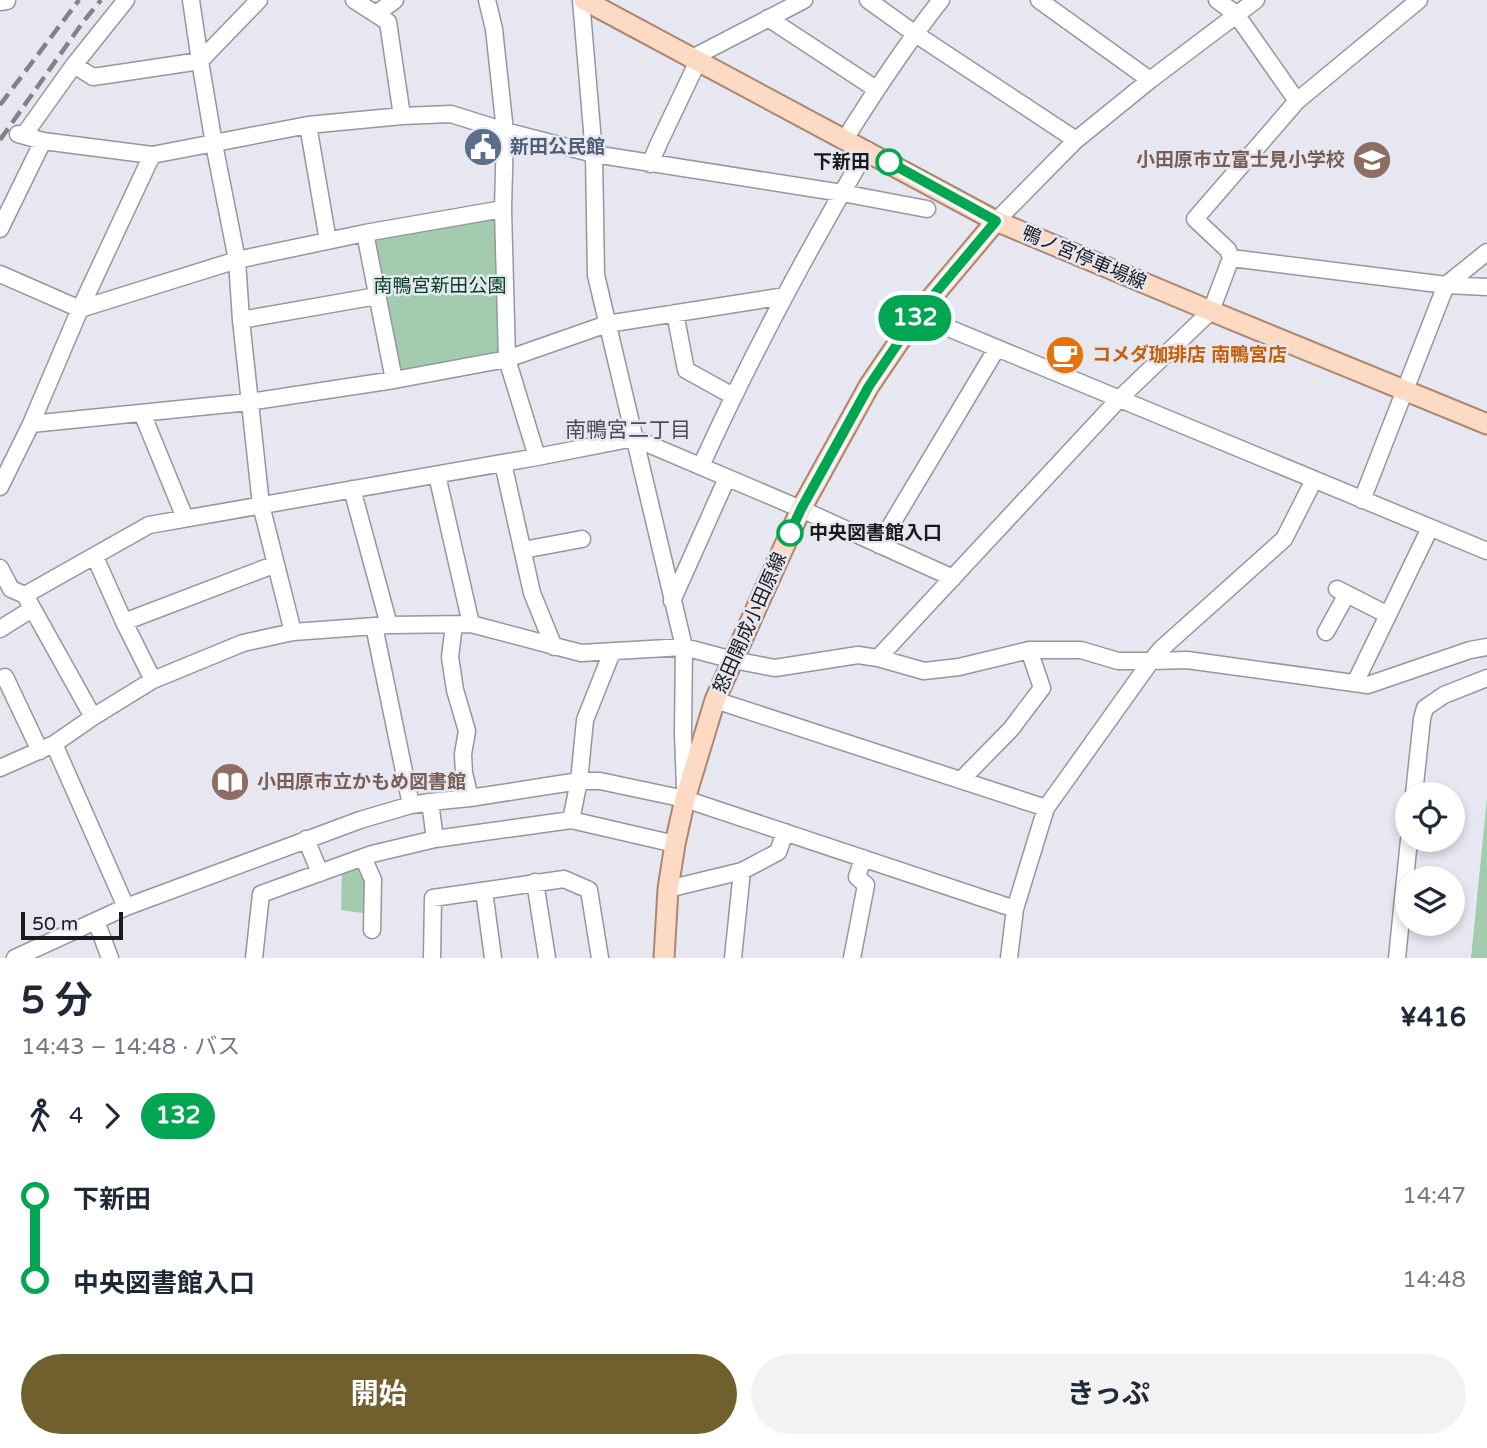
<!DOCTYPE html>
<html lang="ja">
<head>
<meta charset="utf-8">
<style>
	body { margin:0; font-family:"Varela Round","Noto Sans JP",sans-serif; background:#f2f2f3; color:#1f2937; height:100vh; display:flex; flex-direction:column; font-size:26px; white-space:nowrap }
	* { box-sizing:border-box; margin:0 }
	p { font-size:23px; color:#747a83 }
	.icon { flex:none; width:38px; height:38px; fill:none; stroke:currentColor; stroke-width:2; stroke-linecap:round; stroke-linejoin:round }
	.map { position:relative; height:958px; overflow:hidden }
	.side { display:flex; flex-direction:column; background:#fff; flex:1 }
	.side>* { flex:none }
	.badge { padding:0 14px; border-radius:23px; font-size:24px; line-height:46px }
	.buttons { position:absolute; left:1395px; top:782px; display:grid; gap:14px }
	.buttons a { display:grid; place-items:center; width:70px; height:70px; border-radius:50%; background:#fff; box-shadow:0 4px 10px #0003; font-size:35px }
	.scale { position:absolute; left:21px; bottom:18px; width:102px; box-sizing:border-box; padding-left:7px; border:4px solid #1a1a1d; border-top:0; font-size:19px; line-height:24px; white-space:nowrap; color:#1a1a1d; -webkit-text-stroke:5px #e6e7f1; paint-order:stroke }
	.map>.badge { position:absolute; translate:-50% -50%; box-shadow:0 0 0 4px #fff }
	.legs { display:flex; align-items:center; gap:10px; height:77px; padding:0 21px; font-size:23px }
	.legs p { margin-inline-start:auto }
	.summary { display:flex; align-items:center; justify-content:space-between; height:119px; padding:0 21px }
	h1 { font-size:38px; font-weight:700; line-height:52px }
	.button { display:flex; gap:14px; margin-top:auto; padding:14px 21px }
	.button a { flex:1; height:80px; border-radius:42px; background:#70602e; color:#fff; font-size:28px; font-weight:700; line-height:80px; text-align:center }
	.button a+a { background:#f2f2f3; color:#1f2937 }
	ul { padding:0 21px; list-style:none }
	li { display:flex; align-items:center; gap:24px; height:84px; font-size:26px }
	li i { display:grid; place-items:center; width:10px; height:100%; margin:0 9px; background:currentColor }
	li i::after { content:''; width:18px; height:18px; margin:-9px; border:5px solid; border-radius:50%; background:#fff }
	li p { margin-inline-start:auto }
	li:first-child i { background:linear-gradient(#0000 50%,currentColor 0) }
	li:last-child i { background:linear-gradient(currentColor 50%,#0000 0) }
	.map>svg:first-child { display:block }
	.green { fill:#a2ccad }
	.lines { fill:none; stroke-linecap:round; stroke-linejoin:round }
	.minor-casing { stroke:#95969f; stroke-width:19 }
	.major-casing { stroke:#ac8770; stroke-width:23 }
	.minor { stroke:#fff; stroke-width:16 }
	.major { stroke:#fcdac4; stroke-width:19 }
	.rail { stroke:#828289; stroke-width:4.5; stroke-dasharray:14 7; stroke-linecap:butt }
	.line-1-casing { stroke:#fff; stroke-width:16 }
	.line-1 { stroke:#00a651; stroke-width:10 }
	.stop-1-dot { fill:#fff; stroke:#00a651; stroke-width:3.5 }
	.labels { text-anchor:middle; dominant-baseline:central; stroke-width:5; stroke-linejoin:round; paint-order:stroke }
	.service-label { font-size:19px; font-weight:bold; fill:#4e5e75; stroke:#e6e7f1; text-anchor:start }
	.education-label { font-size:19px; font-weight:bold; fill:#785e54; stroke:#e6e7f1; text-anchor:end }
	.stop-label { font-size:19px; font-weight:bold; fill:#1a1a1d; stroke:#e6e7f1; text-anchor:end }
	.street-label { font-size:19px; fill:#1a1a1d; stroke:#e6e7f1 }
	.park-label { font-size:19px; fill:#003e1c; stroke:#e6e7f1 }
	.food-label { font-size:19px; font-weight:bold; fill:#c56008; stroke:#e6e7f1; text-anchor:start }
	.neighbourhood-label { font-size:21px; fill:#4b4b54; stroke:#e6e7f1 }
</style>
</head>
<body>
<div class="map">
<svg width="1487" height="958" viewBox="0 0 1487 958">
	<rect width="100%" height="100%" fill="#e6e7f1"/>
	<!-- green -->
	<path class="green" d="M496,216L501,355L398,374L372,238Z
		M1487,798V958H1471Z
		M362,861L369,880V914L341,910L342,869Z"/>
	<g class="lines">
		<!-- minor casing -->
		<g class="minor-casing">
			<path id="minor" d="M259,0L200,61L214,144L237,260L365,233L503,209L507,359L537,457
				M354,0L388,22L402,116
				M487,0L494,29L505,131L503,209
				M581,0L594,154L596,275L684,647L683,733L685,788
				M868,0L914,33L1076,140
				M1039,0L1150,80
				M1217,0L1236,14L1297,101
				M0,2L7,1
				M376,14L395,0
				M768,18L876,89
				M692,58L804,0
				M74,65L93,77L200,61L191,0
				M308,125L328,241
				M18,134L43,141L152,155L308,125L402,116L451,114L505,131L594,154L842,193L927,209
				M24,135L74,65L126,0
				M845,139C875,91 906,44 941,0
				M152,155L80,309L31,424L249,402L394,380L507,359L607,324L785,296
				M650,164L659,143L698,61
				M996,221L1076,140L1150,80L1256,0
				M0,229L43,141
				M365,233L394,380
				M1231,258L1228,250L1195,219L1297,101L1419,0
				M0,274L80,309L237,260L241,320L261,505L293,632
				M675,313L686,370L733,396
				M917,315L1487,551
				M241,320L377,296
				M142,413L185,518
				M503,463L532,593L554,647
				M701,466C750,358 806,253 867,150
				M437,475L471,624
				M0,487L31,424
				M352,489L389,625
				M1362,500L1446,285L1487,252
				M879,545L997,348
				M523,550L582,539
				M95,557L124,622L153,680
				M0,568L11,589L25,595
				M1337,589L1388,615L1355,683
				M672,601L727,478
				M1388,615L1430,528
				M124,622L276,564
				M454,625L450,657L455,690L467,731L463,754L464,773L470,798
				M374,626L411,805
				M0,629L32,609
				M1326,632L1347,594
				M878,658L924,671L959,667L1029,650H1081L1118,661H1151L1161,649L1284,539L1314,480
				M5,677L40,751
				M715,700L1046,808
				M93,717L25,595L149,525L537,457L634,438L801,509L953,578
				M54,744L126,907
				M0,768L54,744L93,717L153,680L243,643L293,632L389,625L471,624L581,653L684,647L733,660L775,668L858,655L878,658L1119,399L1211,311L1231,258L1446,285L1487,287
				M961,780L1011,729L1042,688L1029,650
				M1414,794L1422,719L1425,708L1444,695L1487,678
				M430,802L435,839
				M571,820L579,781L585,720L612,652
				M306,839L320,873
				M363,857L373,880L372,930
				M535,882L547,958
				M668,889L742,871L778,852L785,832
				M484,891L493,958
				M96,921L110,958
				M15,958L126,907L360,820L411,805L430,802L470,798L579,781H600L685,799L1015,909
				M254,958L261,894L372,854L435,839L571,820L675,844
				M432,958L433,898L564,879L589,890L600,958
				M733,958L742,871
				M852,958L866,885L857,877L863,858
				M1009,958L1015,909L1046,808L1151,661L1187,660L1368,685L1470,650L1487,647
				M1397,958L1409,840"/>
		</g>
		<!-- major casing -->
		<g class="major-casing">
			<path id="major" d="M584,0L996,221L1211,311L1487,424
				M664,958L668,889L675,844L685,799L715,700L733,660L801,509L869,386L917,315L996,221"/>
		</g>
		<!-- minor -->
		<use href="#minor" class="minor"/>
		<!-- major -->
		<use href="#major" class="major"/>
		<!-- rail -->
		<path class="rail" d="M0,105L79,0
			M0,140L83,22L101,0"/>
	</g>
	<g class="lines">
		<!-- line-1 casing -->
		<g class="line-1-casing">
			<path id="line-1" d="M790,533L801,509L869,386L917,315L996,221L889,162"/>
		</g>
		<!-- line-1 -->
		<use href="#line-1" class="line-1"/>
	</g>
	<!-- icons -->
	<defs>
		<g id="civic-disc" transform="scale(2.0125)"><circle r="9.5" fill="#5c6f8a" stroke="#e6e7f1"/><path d="M-.6-6.5H3V-4.5H.6V-3L4-1V1h2V6H-6V1h2V-1L-.6-3ZM-1.2 2.5V6h2.4V2.5Z" fill="#fff"/></g>
		<g id="school-disc" transform="scale(2.0125)"><circle r="9.5" fill="#8d6e63" stroke="#e6e7f1"/><path d="M0-5L7-2L0 1L-7-2ZM-4 1L0 2.5L4 1V4Q0 6-4 4Z" fill="#fff"/></g>
		<g id="cafe-disc" transform="scale(2.0125)"><circle r="9.5" fill="#e8710a" stroke="#e6e7f1"/><path d="M-5.5-4.5H6V0H3Q3 3.5 0 3.5H-2.5Q-5.5 3.5-5.5 0ZM3-3.2v2h1.7v-2ZM-6 4.5H4V6H-6Z" fill="#fff"/></g>
		<g id="library-disc" transform="scale(2.0125)"><circle r="9.5" fill="#8d6e63" stroke="#e6e7f1"/><path d="M-6-4Q-3-5.5-.7-3.5V5Q-3 3-6 4ZM6-4Q3-5.5 .7-3.5V5Q3 3 6 4Z" fill="#fff"/></g>
	</defs>
	<g fill-rule="evenodd">
		<use href="#civic-disc" x="483" y="147"/>
		<use href="#school-disc" x="1372" y="160"/>
		<use href="#cafe-disc" x="1065" y="355"/>
		<use href="#library-disc" x="230" y="782"/>
	</g>
	<!-- markers -->
	<g class="stop-1-dot">
		<circle cx="889" cy="162" r="12"/>
		<circle cx="790" cy="533" r="12"/>
	</g>
	<g class="labels">
		<!-- service labels -->
		<g class="service-label">
			<text x="510" y="147">新田公民館</text>
		</g>
		<!-- education labels -->
		<g class="education-label">
			<text x="1345" y="160">小田原市立富士見小学校</text>
			<text x="257" y="782" text-anchor="start">小田原市立かもめ図書館</text>
		</g>
		<!-- stop labels -->
		<g class="stop-label">
			<text x="870" y="162">下新田</text>
			<text x="809" y="533" text-anchor="start">中央図書館入口</text>
		</g>
		<!-- street labels -->
		<g class="street-label">
			<text transform="translate(1084 258) rotate(23)">鴨ノ宮停車場線</text>
			<text transform="translate(750 623) rotate(-66)">怒田開成小田原線</text>
		</g>
		<!-- park labels -->
		<g class="park-label">
			<text x="440" y="286">南鴨宮新田公園</text>
		</g>
		<!-- food labels -->
		<g class="food-label">
			<text x="1092" y="355">コメダ珈琲店 南鴨宮店</text>
		</g>
		<!-- neighbourhood labels -->
		<g class="neighbourhood-label">
			<text x="628" y="430">南鴨宮二丁目</text>
		</g>
	</g>
</svg>
<div class="buttons">
<a><svg class="icon" aria-label="locate" viewBox="0 0 24 24"><circle cx="12" cy="12" r="6"/><path d="M12 2v4M12 18v4M2 12h4M18 12h4"/></svg></a>
<a><svg class="icon" aria-label="layers" viewBox="0 0 24 24"><path d="M12 4l9 5-9 5-9-5zM3 14l9 5 9-5"/></svg></a>
</div>
<div class="scale">50 m</div>
<b class="badge" style="left:915px;top:318px;background:#00a651;color:#fff">132</b>
</div>
<section class="side">
<div class="summary"><div><h1>5 分</h1><p>14:43 – 14:48 · バス</p></div><b>¥416</b></div>
<div class="legs"><svg class="icon" aria-label="walk" viewBox="0 0 24 24"><circle cx="13" cy="4" r="2"/><path d="M13 8l-2 6 4 7M11 14l-3 7M7 12l3-4h3l4 4"/></svg>4<svg class="icon" aria-label="forward" viewBox="0 0 24 24"><path d="M9 5l7 7-7 7"/></svg><b class="badge" style="background:#00a651;color:#fff">132</b></div>
<ul>
<li><i style="color:#00a651"></i><b>下新田</b><p>14:47</p></li>
<li><i style="color:#00a651"></i><b>中央図書館入口</b><p>14:48</p></li>
</ul>
<div class="button"><a>開始</a><a>きっぷ</a></div>
</section>
</body>
</html>
